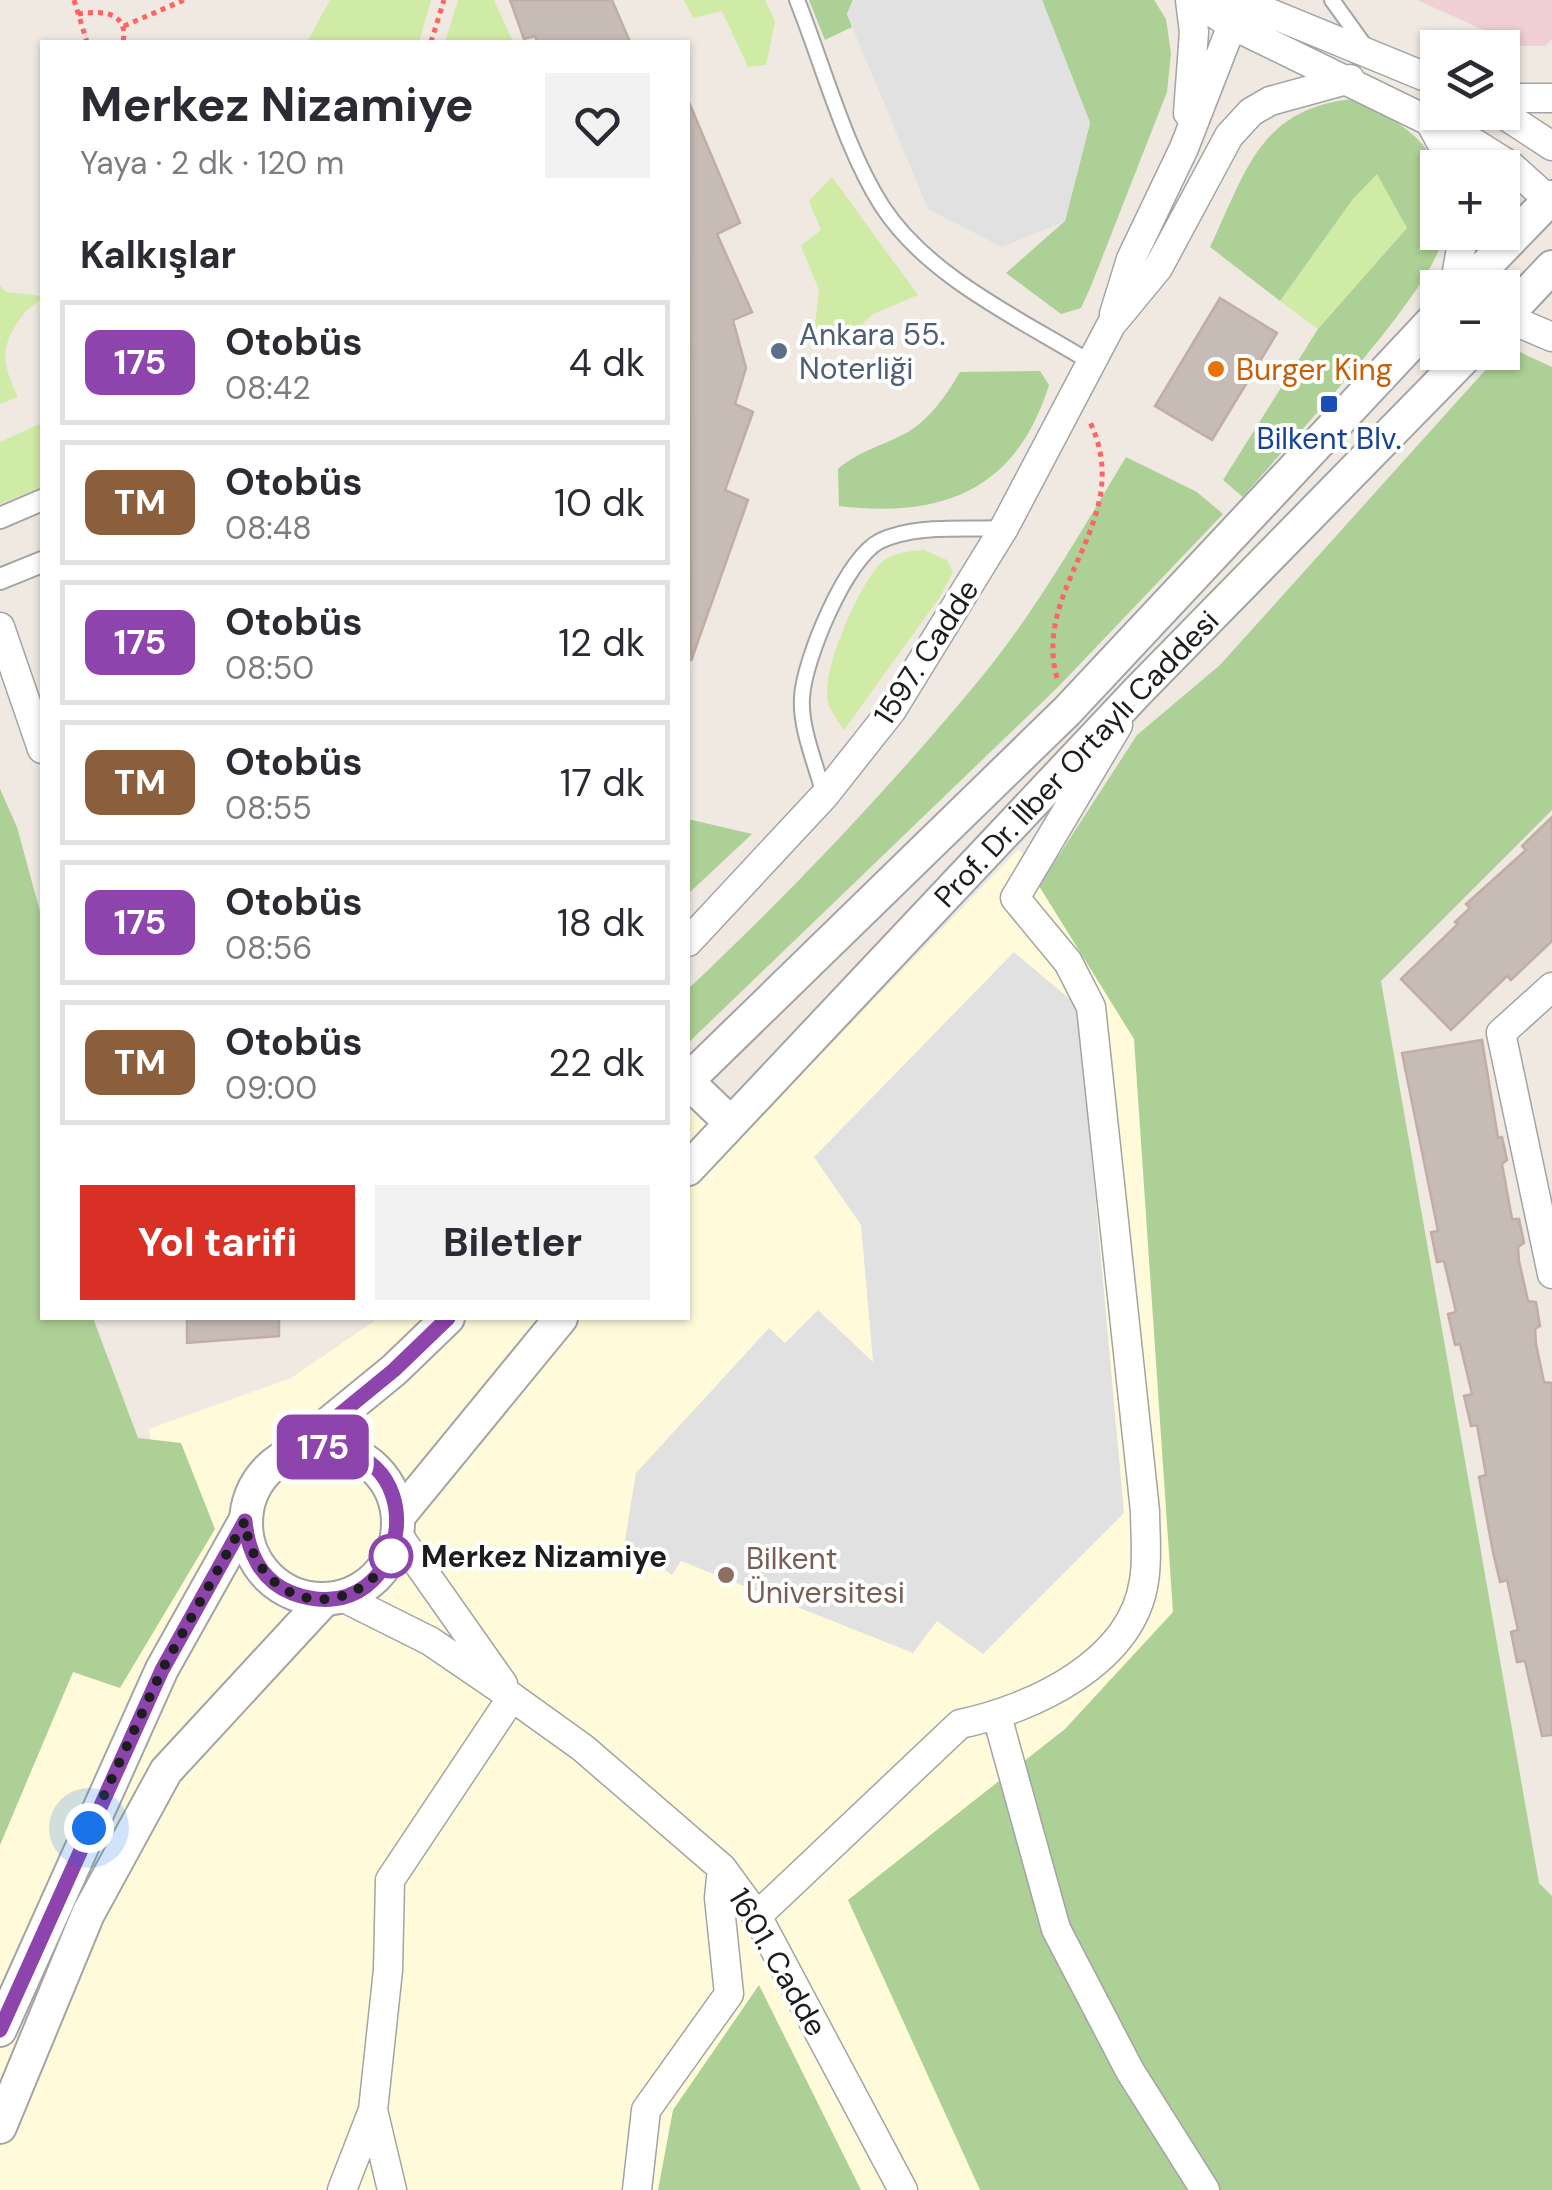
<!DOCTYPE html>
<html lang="tr">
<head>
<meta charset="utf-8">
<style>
	body { margin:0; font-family:"DM Sans",sans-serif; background:#f2f2f3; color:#2b2b33; height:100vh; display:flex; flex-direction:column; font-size:38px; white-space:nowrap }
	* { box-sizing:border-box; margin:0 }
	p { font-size:32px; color:#7c7c81 }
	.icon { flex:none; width:55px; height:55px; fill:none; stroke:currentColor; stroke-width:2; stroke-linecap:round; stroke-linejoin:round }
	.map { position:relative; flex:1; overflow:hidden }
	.side { position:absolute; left:40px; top:40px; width:650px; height:1280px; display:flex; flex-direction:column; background:#fff; border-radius:0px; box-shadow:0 2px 8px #0004 }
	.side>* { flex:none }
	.badge { padding:0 20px; border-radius:15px; font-size:35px; line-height:65px }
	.buttons { position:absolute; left:1420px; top:30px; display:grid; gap:20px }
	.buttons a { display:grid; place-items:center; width:100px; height:100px; border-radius:0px; background:#fff; box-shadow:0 2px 8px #0004; font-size:50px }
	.you { position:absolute; width:50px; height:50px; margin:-25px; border:8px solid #fff; border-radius:50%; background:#1a73e8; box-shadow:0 0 0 15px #1a73e833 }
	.map>.badge { position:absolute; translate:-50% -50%; box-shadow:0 0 0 5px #fff }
	h2 { padding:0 40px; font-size:38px; line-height:90px }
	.round { display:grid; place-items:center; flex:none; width:105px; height:105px; border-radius:0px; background:#f2f2f3 }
	.overview { display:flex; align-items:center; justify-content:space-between; height:170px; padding:0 40px }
	h1 { font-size:48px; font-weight:700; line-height:75px }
	.primary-button { display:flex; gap:20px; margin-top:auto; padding:20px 40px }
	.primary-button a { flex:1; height:115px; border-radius:0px; background:#d93025; color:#fff; font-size:40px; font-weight:700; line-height:115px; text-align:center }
	.primary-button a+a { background:#f2f2f3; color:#2b2b33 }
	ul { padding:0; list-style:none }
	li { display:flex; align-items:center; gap:30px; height:125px; margin:0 20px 15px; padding:0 20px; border:5px solid #e1e1e2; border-radius:0px }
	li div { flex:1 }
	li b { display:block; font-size:38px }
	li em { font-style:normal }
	li .badge { min-width:110px; font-weight:700; text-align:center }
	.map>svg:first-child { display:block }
	.commercial { fill:#f0d0d2 }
	.education { fill:#fffbda }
	.grass { fill:#cfeba5 }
	.forest { fill:#acd095 }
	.parking { fill:#e1e1e1 }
	.building { fill:#c6bbb5; stroke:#c1ada4; stroke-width:2.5 }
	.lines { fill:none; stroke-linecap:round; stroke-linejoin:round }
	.service-casing { stroke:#a4a4a4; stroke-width:18 }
	.pedestrian-casing { stroke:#a4a4a4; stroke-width:24 }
	.minor-casing { stroke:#a4a4a4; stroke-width:31 }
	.tertiary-casing { stroke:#a4a4a4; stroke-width:36 }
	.path { stroke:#ff6363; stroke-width:5; stroke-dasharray:5 5; stroke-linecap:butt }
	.service { stroke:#fff; stroke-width:14 }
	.pedestrian { stroke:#fff; stroke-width:20 }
	.minor { stroke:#fff; stroke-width:28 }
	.tertiary { stroke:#fff; stroke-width:32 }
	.line-casing { stroke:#fff; stroke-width:22 }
	.line { stroke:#8e44ad; stroke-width:15 }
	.walk { stroke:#1d1d1d; stroke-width:10; stroke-dasharray:0 18 }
	.service-dot { fill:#5c6f8a; stroke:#fff; stroke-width:4 }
	.food-dot { fill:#e8710a; stroke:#fff; stroke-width:4 }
	.transit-dot { fill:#1a4fb4; stroke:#fff; stroke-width:4 }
	.stop-dot { fill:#fff; stroke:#8e44ad; stroke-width:5 }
	.education-dot { fill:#8d6e63; stroke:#fff; stroke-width:4 }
	.labels { text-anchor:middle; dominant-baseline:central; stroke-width:8; stroke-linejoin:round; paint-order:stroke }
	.service-label { font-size:30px; fill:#4e5e75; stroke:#fff; text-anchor:start }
	.food-label { font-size:30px; fill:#c56008; stroke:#fff; text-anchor:start }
	.transit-label { font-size:30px; fill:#164399; stroke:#fff }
	.street-label { font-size:30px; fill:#1d1d1d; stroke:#fff }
	.stop-label { font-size:30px; font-weight:bold; fill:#1d1d1d; stroke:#fff; text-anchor:start }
	.education-label { font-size:30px; fill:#785e54; stroke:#fff; text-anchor:start }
</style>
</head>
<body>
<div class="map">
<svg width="1552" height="2190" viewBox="0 0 1552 2190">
	<rect width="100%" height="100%" fill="#efe9e2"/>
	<!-- commercial -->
	<path class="commercial" d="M1417,0H1552V39L1545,46H1519Z"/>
	<!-- education -->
	<path class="education" d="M1019,849L1134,1039L1552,2190H0V1845L154,1480L149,1429L291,1378L379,1318H688V1103L735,1144Z"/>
	<!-- grass -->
	<path class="grass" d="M330,0H431L419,42H307Z
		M458,0H494L513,42H445Z
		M684,0H765L775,22L766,65L748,67L722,11L693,18Z
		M1378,173L1407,228L1318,329L1280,301L1353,199Z
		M832,177L918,295L873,314L839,346L814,336L819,290L801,246L821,230L809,201Z
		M0,286L6,292L42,296C39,303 33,305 26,311C0,343 0,361 18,397L0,404Z
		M42,423V487L0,504V442Z
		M924,550L947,560L953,572L940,597L844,730C839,722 830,711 828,702C821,671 858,587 880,564C890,553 910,551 924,550Z"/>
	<!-- forest -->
	<path class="forest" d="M809,0H853L847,14L852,27L825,40Z
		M1042,0H1154L1166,19L1171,53L1167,92L1091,286L1081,308L1061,314L1006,273L1065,221L1090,123Z
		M1354,99C1384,113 1426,135 1437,169C1443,186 1437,214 1438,232L1444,233C1436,290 1287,444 1243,497L1223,480L1318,329L1407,228L1377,174L1353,199L1280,301L1210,247C1246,172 1259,108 1354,99Z
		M1507,346L1552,367V810L1381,981L1539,1883L1552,1896V2190H980L848,1900L1065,1729L1173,1612L1134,1039L1039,886L1137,735L1220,665Z
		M1040,371L1049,385C1016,491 942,518 839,506L838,469C860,450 883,446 908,432C929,420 948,393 960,372Z
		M1126,457L1197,492L1223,514L1059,686L688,1043V989C791,892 889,789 980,679C1036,611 1080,533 1126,457Z
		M0,789L17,827L42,919V1318H93L138,1438L181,1443L215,1529L120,1688L73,1672L0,1845Z
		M688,819L752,834L688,894Z
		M759,1985L861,2190H658L673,2110Z"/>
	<!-- parking -->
	<path class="parking" d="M853,0H1042L1090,123L1065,221L1002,247L928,209L847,14Z
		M1014,952L1078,1006L1124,1513L983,1654L937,1621L913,1653L681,1561L672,1575L625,1540L636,1473L769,1328L785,1343L818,1310L873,1362L861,1225L814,1157Z"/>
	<!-- building -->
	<path class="building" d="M510,0H612L630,42H537L535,36L524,39Z
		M688,100L740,223L717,234L752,312L733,320L746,368L735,404L753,412L725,490L748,500L691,661Z
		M1220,298L1277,333L1212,440L1155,406Z
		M1552,817V941L1511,980L1507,976L1451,1030L1401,979L1458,924L1455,922L1470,908L1466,904L1526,850L1522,846Z
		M1482,1040L1498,1138L1502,1137L1507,1160L1502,1164L1512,1219H1519L1524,1243L1518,1247L1519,1261L1528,1301L1536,1302L1540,1326L1535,1329L1536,1344L1544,1382L1552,1383V1735L1542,1736L1525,1661L1517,1662L1511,1632L1518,1630L1507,1580L1500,1582L1493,1552L1479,1477L1486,1475L1477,1425L1471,1426L1464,1396L1472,1394L1460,1344L1455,1345L1448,1314L1456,1312L1444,1261L1437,1262L1431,1232L1438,1231L1402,1053Z
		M187,1318H279V1336L187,1343Z"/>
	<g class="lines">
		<!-- service casing -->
		<g class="service-casing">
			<path id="service" d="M797,0C823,65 845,148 882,206C928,277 1020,319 1090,362
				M1332,0L1365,46
				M824,795C816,764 800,729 802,697C804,660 846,558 880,541C916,524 964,530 1003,528"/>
		</g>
		<!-- pedestrian casing -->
		<g class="pedestrian-casing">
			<path id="pedestrian" d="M0,518L42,500
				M0,579L42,562"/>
		</g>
		<!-- minor casing -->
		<g class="minor-casing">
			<path id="minor" d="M1193,0L1232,25L1476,144L1511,166L1549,200
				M1238,0L1438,82
				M1502,98H1552
				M1500,112L1552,146
				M1188,113L1194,32L1190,0
				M1429,120L1455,168
				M1454,288L1464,232
				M1114,314L1131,259L1184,148L1232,25L1227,11
				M1505,317L1552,337
				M0,627L42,749
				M688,942L824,796L892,710L1004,528L1111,325L1158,268L1229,136L1251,112L1270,101L1350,79
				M1552,987L1501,1033L1552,1274
				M398,1535L503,1684
				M342,1597L430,1641L512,1697L583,1748L722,1868L757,1916L903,2190
				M997,1716L1056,1929L1130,2071L1205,2190
				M757,1916L960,1724C1032,1709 1132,1663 1144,1581C1148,1558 1145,1533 1145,1511L1091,1007L1068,962L1015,898L1118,725
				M373,2110L392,2190
				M342,2190L373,2110L388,1970L390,1880L512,1697
				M637,2190L646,2110L729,1994L719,1898L722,1868"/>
		</g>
		<!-- tertiary casing -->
		<g class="tertiary-casing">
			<g id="tertiary">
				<path d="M1464,288L1552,197"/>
				<path d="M1502,320L1552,267"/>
				<path d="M688,1080L1067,711L1438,315"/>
				<path d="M688,1082L730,1122"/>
				<path id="s1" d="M688,1169L1139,690L1470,352"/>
				<circle cx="322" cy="1523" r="76"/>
				<path d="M295,1451L394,1370L448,1318"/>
				<path d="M398,1517L561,1318"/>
				<path d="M0,2030L162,1669L245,1521"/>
				<path d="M0,2127L88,1914L166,1771L324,1600"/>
			</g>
		</g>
		<!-- path -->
		<path class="path" d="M74,0L87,42
			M78,14C102,10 129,12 123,42
			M124,26L184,0
			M431,42L444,0
			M1057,678C1031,585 1137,521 1090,422"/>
		<!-- service -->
		<use href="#service" class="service"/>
		<!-- pedestrian -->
		<use href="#pedestrian" class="pedestrian"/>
		<!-- minor -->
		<use href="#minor" class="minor"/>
		<!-- tertiary -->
		<use href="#tertiary" class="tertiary"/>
	</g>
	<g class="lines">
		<!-- line casing -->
		<g class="line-casing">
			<path id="line" d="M0,2030L162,1670L245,1521C248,1552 261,1581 292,1593C416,1639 445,1422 295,1451L394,1370L448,1318"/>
		</g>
		<!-- line -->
		<use href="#line" class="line"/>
		<!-- walk -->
		<path class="walk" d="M89,1828L162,1670L245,1521C254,1606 346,1628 391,1556"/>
	</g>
	<!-- markers -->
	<circle class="service-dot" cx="779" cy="351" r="10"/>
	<circle class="food-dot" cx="1216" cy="369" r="10"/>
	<rect class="transit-dot" x="1319" y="394" width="20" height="20" rx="5"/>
	<circle class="stop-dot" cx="391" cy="1556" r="20"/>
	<circle class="education-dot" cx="726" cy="1575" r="10"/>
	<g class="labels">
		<!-- service labels -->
		<g class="service-label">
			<text x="799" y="334">Ankara 55.<tspan x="799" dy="34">Noterliği</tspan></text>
		</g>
		<!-- food labels -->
		<g class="food-label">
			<text x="1236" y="369">Burger King</text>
		</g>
		<!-- transit labels -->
		<g class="transit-label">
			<text x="1329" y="438">Bilkent Blv.</text>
		</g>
		<!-- street labels -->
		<g class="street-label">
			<text transform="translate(926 652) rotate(-57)">1597. Cadde</text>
			<text stroke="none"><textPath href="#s1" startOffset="565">Prof. Dr. İlber Ortaylı Caddesi</textPath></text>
			<text transform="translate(778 1962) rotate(60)">1601. Cadde</text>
		</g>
		<!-- stop labels -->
		<g class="stop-label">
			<text x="421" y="1556">Merkez Nizamiye</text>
		</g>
		<!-- education labels -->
		<g class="education-label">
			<text x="746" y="1558">Bilkent<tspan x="746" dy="34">Üniversitesi</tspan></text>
		</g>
	</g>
</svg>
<div class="buttons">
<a><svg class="icon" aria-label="layers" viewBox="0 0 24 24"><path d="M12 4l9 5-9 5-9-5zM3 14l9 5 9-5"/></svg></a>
<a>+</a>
<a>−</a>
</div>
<div class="you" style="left:89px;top:1828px"></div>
<b class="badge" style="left:323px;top:1447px;background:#8e44ad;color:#fff">175</b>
<section class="side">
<div class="overview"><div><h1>Merkez Nizamiye</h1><p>Yaya · 2 dk · 120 m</p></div><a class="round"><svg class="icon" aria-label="heart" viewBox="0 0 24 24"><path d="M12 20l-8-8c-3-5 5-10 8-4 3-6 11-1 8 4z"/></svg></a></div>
<h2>Kalkışlar</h2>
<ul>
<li><span class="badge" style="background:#8e44ad;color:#fff">175</span><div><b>Otobüs</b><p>08:42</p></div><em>4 dk</em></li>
<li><span class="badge" style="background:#8b5e3c;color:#fff">TM</span><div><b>Otobüs</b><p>08:48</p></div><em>10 dk</em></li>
<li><span class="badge" style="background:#8e44ad;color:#fff">175</span><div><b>Otobüs</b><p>08:50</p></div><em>12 dk</em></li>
<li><span class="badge" style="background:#8b5e3c;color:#fff">TM</span><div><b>Otobüs</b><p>08:55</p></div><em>17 dk</em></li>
<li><span class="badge" style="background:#8e44ad;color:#fff">175</span><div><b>Otobüs</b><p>08:56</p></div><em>18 dk</em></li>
<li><span class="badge" style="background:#8b5e3c;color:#fff">TM</span><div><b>Otobüs</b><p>09:00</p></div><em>22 dk</em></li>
</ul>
<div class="primary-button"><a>Yol tarifi</a><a>Biletler</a></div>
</section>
</div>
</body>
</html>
